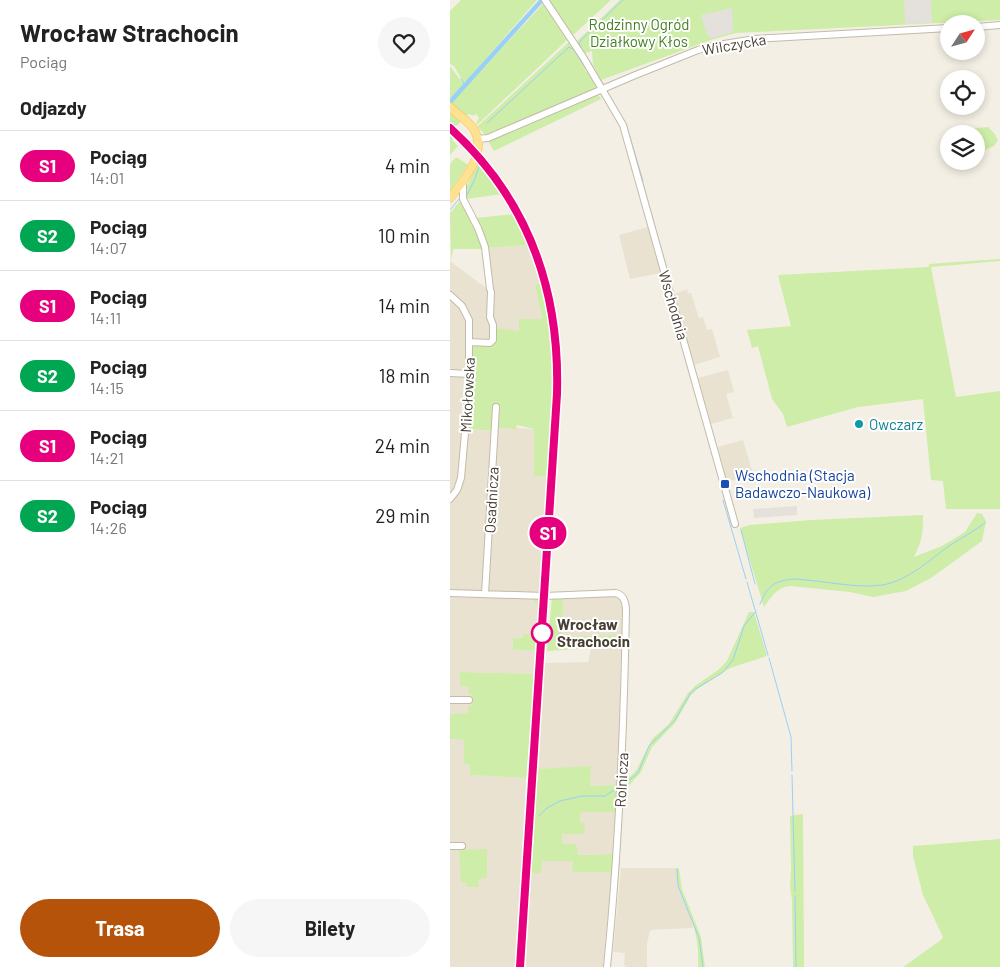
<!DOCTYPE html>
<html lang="pl">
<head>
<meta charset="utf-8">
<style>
	body { margin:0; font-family:Barlow,sans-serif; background:#f6f6f6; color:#222; height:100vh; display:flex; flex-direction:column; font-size:19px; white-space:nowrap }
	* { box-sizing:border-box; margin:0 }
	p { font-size:16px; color:#767676 }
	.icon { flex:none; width:28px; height:28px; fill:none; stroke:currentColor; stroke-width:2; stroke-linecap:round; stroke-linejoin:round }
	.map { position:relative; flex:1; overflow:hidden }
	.panel { display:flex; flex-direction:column; background:#fff; width:450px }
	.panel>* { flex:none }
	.badge { padding:0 10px; border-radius:16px; font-size:18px; line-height:32px }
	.needle { width:32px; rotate:54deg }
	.fabs { position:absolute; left:490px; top:15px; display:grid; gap:10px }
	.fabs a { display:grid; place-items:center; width:45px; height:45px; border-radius:50%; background:#fff; box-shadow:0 2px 8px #0003; font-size:25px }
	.map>.badge { position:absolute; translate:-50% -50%; box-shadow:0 0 0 2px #fff }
	h2 { padding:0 20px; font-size:19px; line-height:45px }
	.round { display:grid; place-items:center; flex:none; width:52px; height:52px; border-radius:26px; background:#f6f6f6 }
	.headline { display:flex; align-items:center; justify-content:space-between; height:85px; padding:0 20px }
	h1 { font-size:24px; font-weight:700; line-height:38px }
	.primary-button { display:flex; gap:10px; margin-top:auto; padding:10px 20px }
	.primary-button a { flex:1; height:58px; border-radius:30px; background:#b45309; color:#fff; font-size:20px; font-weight:700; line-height:58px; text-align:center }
	.primary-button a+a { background:#f6f6f6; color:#222 }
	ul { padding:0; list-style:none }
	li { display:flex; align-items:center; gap:15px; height:70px; padding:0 20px; border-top:1px solid #e0e0e0 }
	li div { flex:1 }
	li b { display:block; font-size:19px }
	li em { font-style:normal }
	li .badge { min-width:55px; font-weight:700; text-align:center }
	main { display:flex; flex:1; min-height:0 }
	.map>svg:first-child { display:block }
	.residential { fill:#e9e2d1 }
	.green { fill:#cdeda8 }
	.parking { fill:#e4e1dd }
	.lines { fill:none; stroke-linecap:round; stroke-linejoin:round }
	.stream { stroke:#99d0f8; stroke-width:1 }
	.canal { stroke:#99d0f8; stroke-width:4.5 }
	.minor-casing { stroke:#c4baa9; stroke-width:8 }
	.major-casing { stroke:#f1c455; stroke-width:9 }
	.minor { stroke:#fff; stroke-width:6 }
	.major { stroke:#ffe192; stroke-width:8 }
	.rail-casing { stroke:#959595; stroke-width:3 }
	.rail { stroke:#fff; stroke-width:1; stroke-dasharray:4; stroke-linecap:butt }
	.line-casing { stroke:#fff; stroke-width:11 }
	.line { stroke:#e6007e; stroke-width:8 }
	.culture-dot { fill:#0f9aa8; stroke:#fff; stroke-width:2 }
	.transit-dot { fill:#1a4fb4; stroke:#fff; stroke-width:2 }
	.stop-dot { fill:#fff; stroke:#e6007e; stroke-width:2.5 }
	.labels { text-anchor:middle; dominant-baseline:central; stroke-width:4; stroke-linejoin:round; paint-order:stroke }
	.park-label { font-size:15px; fill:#437f20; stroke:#fff }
	.street-label { font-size:15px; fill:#473f33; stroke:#fff }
	.culture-label { font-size:15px; fill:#0d838f; stroke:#fff; text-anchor:start }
	.transit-label { font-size:15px; fill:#164399; stroke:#fff; text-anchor:start }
	.stop-label { font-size:15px; font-weight:bold; fill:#473f33; stroke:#fff; text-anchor:start }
</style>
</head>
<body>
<main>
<section class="panel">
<div class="headline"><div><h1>Wrocław Strachocin</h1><p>Pociąg</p></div><a class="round"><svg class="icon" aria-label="heart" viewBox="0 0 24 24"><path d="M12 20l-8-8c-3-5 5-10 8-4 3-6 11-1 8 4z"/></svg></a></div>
<h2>Odjazdy</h2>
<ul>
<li><span class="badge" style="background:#e6007e;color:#fff">S1</span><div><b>Pociąg</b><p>14:01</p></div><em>4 min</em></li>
<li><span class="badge" style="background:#00a651;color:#fff">S2</span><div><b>Pociąg</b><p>14:07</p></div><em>10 min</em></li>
<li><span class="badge" style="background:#e6007e;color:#fff">S1</span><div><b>Pociąg</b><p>14:11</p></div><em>14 min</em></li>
<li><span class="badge" style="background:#00a651;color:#fff">S2</span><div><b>Pociąg</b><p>14:15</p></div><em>18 min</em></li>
<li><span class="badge" style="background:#e6007e;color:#fff">S1</span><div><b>Pociąg</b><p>14:21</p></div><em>24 min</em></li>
<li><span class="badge" style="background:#00a651;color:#fff">S2</span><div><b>Pociąg</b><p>14:26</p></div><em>29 min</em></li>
</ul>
<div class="primary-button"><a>Trasa</a><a>Bilety</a></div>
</section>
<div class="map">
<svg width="550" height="967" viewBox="0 0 550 967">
	<rect width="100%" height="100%" fill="#f4efe4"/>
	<!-- residential -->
	<path class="residential" d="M198,227L211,273L180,279L169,235Z
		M77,245L90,283L85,285L92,319L69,331H60L42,337L38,341L17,340L10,429L43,431L34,589L32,591L0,590V261L36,288L41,286L36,248Z
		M237,289L238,293H241L249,318L253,317L257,330L262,329L270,357L244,365L225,294Z
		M278,370L284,392L276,394L283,418L261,424L248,378Z
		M47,427L85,429L84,476L98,477L91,592L39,591L37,589Z
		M293,440L303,474L277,482L268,447Z
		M165,596L170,599L172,603V635L112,637L113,599Z
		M0,597L91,599L85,674L10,672L23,694V706L18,713L0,714Z
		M171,648L168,785L140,786L141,767L86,769L94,663L138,662L141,649Z
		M0,739L14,740L20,765V775L76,778L67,967H0Z
		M131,812H167L163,854L128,855L113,844L112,834L134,833L130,823Z
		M91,861H123L122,872H162L153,967H76L77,903H79L82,873Z
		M171,868H226L228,888L242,921L243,928L200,930L197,944V967H177L174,965L175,953L163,952Z"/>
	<!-- green -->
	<path class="green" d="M11,0H87L20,77L22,80L93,4L118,39L28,124H26L29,118L26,114L23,116L20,114L17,115L1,132L5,137L2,140L8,146L0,155V66L11,81L12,80L4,66L0,64V11Z
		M98,0H161L122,36Z
		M170,0H550V20L286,33L261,40L151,80L143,65L142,51L133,54L126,42Z
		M120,41L137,67L135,70L136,72L139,71L148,86L146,90L53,130L50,129L35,135L27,126L29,125Z
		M147,93L151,99L44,151L39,143L40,140Z
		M538,127L544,133L548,140L544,146L526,154V134H500L505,130Z
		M5,158H8L18,165L0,191V164Z
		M30,161L53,194L16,199L15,189Z
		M10,201L16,208L30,239L29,242L33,249H5L3,250L1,261L0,213Z
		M66,214C92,264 108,320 106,377C105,410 101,444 98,477L84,476V429L67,425L66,429L44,427L43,431L19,429L23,379V344L44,345L45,328L69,331V319H92L85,285L90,283L77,245L36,248L26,218Z
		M550,259V261L481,267L506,397L550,391V509H496L493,481L481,480L473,399L408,407L337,427L333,414L322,399L308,346L302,348L297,330L341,326L328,275L479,267V264Z
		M527,513L532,514L536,521L532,541L481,578L456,591L423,597L400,592L340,586C327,587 321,597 314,607L290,528L300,525L362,520L473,515C473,535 472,540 464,557L492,546L515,532Z
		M102,598L113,599L112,637L172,635L171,648H140L97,651Z
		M84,599H91L87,650H63V638H72L74,634H79L80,637L85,634L84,631L86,632L88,630L85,628C87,622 90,613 86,606L88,603L84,602Z
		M299,612H304L317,656L280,668L246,690L241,695L225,723L202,747L191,772L176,789V776L180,777L187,769L202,739L219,724L238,693L245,686L268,670L277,661Z
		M10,672L85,674L76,778L20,775V765L14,764V740L0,739V714L18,713V706L23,705V695L18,694L19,687L10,686Z
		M141,766L140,786L168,785L167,812H131L130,823H135L134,834H112L113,844H126L128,855L163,854L162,872H122L123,861H92L91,873H82L79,903H77L86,769Z
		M353,814L354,967H343L342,900L340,886L341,870L340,816Z
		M550,839V967H453L491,940L493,937L473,895L463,856V846Z
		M37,849V878L28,879L29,887H17L16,883L11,882L9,850Z
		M226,868L229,869L232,889L251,937L255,967H248C249,951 247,936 242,920C235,900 226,891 226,868Z"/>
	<!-- parking -->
	<path class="parking" d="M454,0H481L482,23L455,24Z
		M282,8L283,32L262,38L258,37L251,15Z
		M347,506V515L304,518L303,509Z"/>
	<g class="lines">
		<!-- stream -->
		<path class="stream" d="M134,53L129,44L131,40L173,0
			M137,57L153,84
			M11,79L15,85
			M159,95L160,96
			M161,98L175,123
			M37,123L119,47L124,50L135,67
			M177,127L193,181
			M193,184L222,288
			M16,197L24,181L30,164
			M0,210L10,198
			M273,500L296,579
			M291,530L305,584
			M297,582L318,655
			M310,604C318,585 324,581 344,579C371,580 406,589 432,585C458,581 479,560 499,546C511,538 523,532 535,523
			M319,658L341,737L342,771
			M342,775L345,891
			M174,784L188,773L199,746L225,720L240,694L247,688L272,673L283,660L294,626L306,611
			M89,816L97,808L110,801L132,796H155L167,788
			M171,824L175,743
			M169,867V855
			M227,869L228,886L249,938L253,967
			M168,878V873
			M345,896L346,967
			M160,967L167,886"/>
		<!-- canal -->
		<path class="canal" d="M0,102L92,0"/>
		<!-- minor casing -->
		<g class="minor-casing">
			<path id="minor" d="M95,0L133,57L173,125L285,524
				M526,27L550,25
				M27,139L38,138L183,76L248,50L262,46L305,39L499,28
				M11,183L13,186V199L28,228L35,247L40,289
				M0,295L12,306L19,320V388L11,478L7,490L0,499
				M19,342L40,343L43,340V325L40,317L41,292
				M0,373L19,374
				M0,593L95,596L166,593C173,595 175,600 176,608C174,728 169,847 157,967
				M35,594L46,407
				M0,700H19
				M0,846H12"/>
		</g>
		<!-- major casing -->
		<g class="major-casing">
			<path id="major" d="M0,107C7,114 17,120 23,128C39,152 14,180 0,198"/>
		</g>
		<!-- minor -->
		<use href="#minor" class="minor"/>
		<!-- major -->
		<use href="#major" class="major"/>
		<!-- rail casing -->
		<g class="rail-casing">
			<path id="rail" d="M0,128C77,198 110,292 107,394L70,967"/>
		</g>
		<!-- rail -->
		<use href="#rail" class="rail"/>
	</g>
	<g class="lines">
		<!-- line casing -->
		<g class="line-casing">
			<path id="line" d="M0,128C78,199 110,291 107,394L70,967"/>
		</g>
		<!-- line -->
		<use href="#line" class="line"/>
	</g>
	<!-- markers -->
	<circle class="culture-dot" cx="409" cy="424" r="5"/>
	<rect class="transit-dot" x="270" y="479" width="10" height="10" rx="2.5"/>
	<circle class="stop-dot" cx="92" cy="633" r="10"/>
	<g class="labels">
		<!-- park labels -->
		<g class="park-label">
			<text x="189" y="24">Rodzinny Ogród<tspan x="189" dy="17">Działkowy Kłos</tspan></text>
		</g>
		<!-- street labels -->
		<g class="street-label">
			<text transform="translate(284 44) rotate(-10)">Wilczycka</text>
			<text transform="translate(224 305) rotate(74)">Wschodnia</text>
			<text transform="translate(17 395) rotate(-87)">Mikołowska</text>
			<text transform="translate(41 500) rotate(-87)">Osadnicza</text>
			<text transform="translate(171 780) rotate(-87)">Rolnicza</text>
		</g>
		<!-- culture labels -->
		<g class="culture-label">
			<text x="419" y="424">Owczarz</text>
		</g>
		<!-- transit labels -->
		<g class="transit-label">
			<text x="285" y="475">Wschodnia (Stacja<tspan x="285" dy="17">Badawczo-Naukowa)</tspan></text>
		</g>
		<!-- stop labels -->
		<g class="stop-label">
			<text x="107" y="624">Wrocław<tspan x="107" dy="17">Strachocin</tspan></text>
		</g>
	</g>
</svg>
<div class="fabs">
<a><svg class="needle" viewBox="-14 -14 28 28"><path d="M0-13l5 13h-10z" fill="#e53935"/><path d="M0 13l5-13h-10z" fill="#767676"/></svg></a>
<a><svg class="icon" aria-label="locate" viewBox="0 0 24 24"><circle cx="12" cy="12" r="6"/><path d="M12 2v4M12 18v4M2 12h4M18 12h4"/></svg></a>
<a><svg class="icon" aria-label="layers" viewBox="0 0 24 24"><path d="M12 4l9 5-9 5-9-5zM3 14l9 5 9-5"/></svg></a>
</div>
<b class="badge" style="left:98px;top:533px;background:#e6007e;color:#fff">S1</b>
</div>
</main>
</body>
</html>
